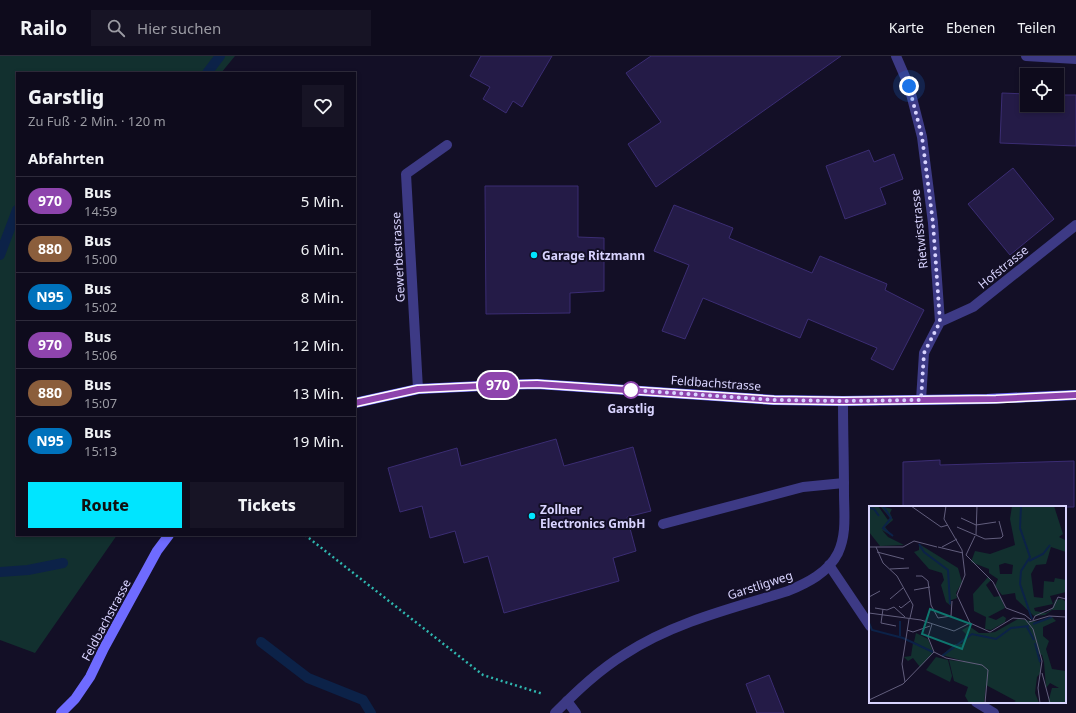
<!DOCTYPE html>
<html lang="de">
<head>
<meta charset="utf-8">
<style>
	body { margin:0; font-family:"Noto Sans",sans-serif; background:#171425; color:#f1f3f6; height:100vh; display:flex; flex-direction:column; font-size:15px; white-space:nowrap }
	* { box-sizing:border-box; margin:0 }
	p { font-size:13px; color:#9b9ba3 }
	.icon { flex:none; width:22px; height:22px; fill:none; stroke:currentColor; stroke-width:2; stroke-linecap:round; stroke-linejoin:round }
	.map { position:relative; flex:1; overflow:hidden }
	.panel { position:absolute; left:16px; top:16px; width:340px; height:464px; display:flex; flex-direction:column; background:#0e0b1c; border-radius:0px; box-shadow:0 2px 6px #0003,0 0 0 1px #2e2b3b }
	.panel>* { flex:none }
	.badge { padding:0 8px; border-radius:13px; font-size:14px; line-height:26px }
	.tools { position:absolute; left:1020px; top:12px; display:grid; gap:8px }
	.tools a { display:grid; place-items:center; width:44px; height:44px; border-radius:0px; background:#0e0b1c; box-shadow:0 2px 6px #0003,0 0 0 1px #2e2b3b; font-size:20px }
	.you { position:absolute; width:20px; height:20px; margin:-10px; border:3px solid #fff; border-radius:50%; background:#1a73e8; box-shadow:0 0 0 6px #1a73e833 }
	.map>.badge { position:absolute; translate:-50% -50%; box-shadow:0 0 0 2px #fff }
	h2 { padding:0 12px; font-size:15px; line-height:36px }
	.round { display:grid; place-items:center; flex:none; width:42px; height:42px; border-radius:0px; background:#171425 }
	.overview { display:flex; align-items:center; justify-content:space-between; height:68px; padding:0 12px }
	h1 { font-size:19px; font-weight:800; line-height:30px }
	.button { display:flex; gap:8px; margin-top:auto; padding:8px 12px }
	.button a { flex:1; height:46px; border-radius:0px; background:#00e5ff; color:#111; font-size:16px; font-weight:800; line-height:46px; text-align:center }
	.button a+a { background:#171425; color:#f1f3f6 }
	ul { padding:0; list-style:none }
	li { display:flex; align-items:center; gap:12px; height:48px; padding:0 12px; border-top:1px solid #2e2b3b }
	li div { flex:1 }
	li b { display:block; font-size:15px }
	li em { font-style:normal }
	li .badge { min-width:44px; font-weight:700; text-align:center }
	header { display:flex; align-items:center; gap:24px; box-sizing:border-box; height:56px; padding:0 20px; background:#0e0b1c; border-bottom:1px solid #2e2b3b }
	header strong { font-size:19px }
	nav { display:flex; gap:22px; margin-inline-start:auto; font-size:14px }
	.search { width:280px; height:36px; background:#171425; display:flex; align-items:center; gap:10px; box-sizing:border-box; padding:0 14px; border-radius:0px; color:#9b9ba3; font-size:15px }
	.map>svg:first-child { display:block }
	.green { fill:#12302f }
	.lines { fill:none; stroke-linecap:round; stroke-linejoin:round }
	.stream { stroke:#0c2248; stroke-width:10 }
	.building { fill:#241b47; stroke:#3b2d73 }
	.path { stroke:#2fb8b0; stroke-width:2.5; stroke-dasharray:2 3; stroke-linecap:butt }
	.lane { stroke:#3d3a85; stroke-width:10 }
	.street { stroke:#3d3a85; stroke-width:10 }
	.secondary { stroke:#6f6bff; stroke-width:10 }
	.line-casing { stroke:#fff; stroke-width:9 }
	.line { stroke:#8e44ad; stroke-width:6 }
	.walk { stroke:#d9d4ff; stroke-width:4; stroke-dasharray:0 7.2 }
	.poi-dot { fill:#00e5ff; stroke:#130f26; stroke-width:1.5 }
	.stop-dot { fill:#fff; stroke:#8e44ad; stroke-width:2 }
	.labels { text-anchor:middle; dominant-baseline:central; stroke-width:4; stroke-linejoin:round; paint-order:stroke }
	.street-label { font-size:12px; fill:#d9d4ff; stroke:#130f26 }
	.poi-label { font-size:12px; font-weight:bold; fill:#d9d4ff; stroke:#130f26; text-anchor:start }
	.stop-label { font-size:12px; font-weight:bold; fill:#d9d4ff; stroke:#130f26 }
	.inset-river { fill:none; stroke:#0c2248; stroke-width:2 }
	.inset-road { fill:none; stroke:#625e7d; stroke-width:1 }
	.view { fill:#0f766e; fill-opacity:0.15; stroke:#0f766e; stroke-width:2 }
	.inset-edge { fill:none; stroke:#d9d4ff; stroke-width:2 }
</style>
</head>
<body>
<header>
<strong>Railo</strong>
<div class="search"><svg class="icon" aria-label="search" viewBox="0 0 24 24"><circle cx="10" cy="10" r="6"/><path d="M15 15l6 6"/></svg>Hier suchen</div>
<nav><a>Karte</a><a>Ebenen</a><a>Teilen</a></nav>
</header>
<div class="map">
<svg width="1076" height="657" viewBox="0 0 1076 657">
	<rect width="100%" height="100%" fill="#130f26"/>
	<!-- green -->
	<path class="green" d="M0,0H235L221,17H17V479H117L35,597L0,584Z"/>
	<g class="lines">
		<!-- stream -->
		<path class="stream" d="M207,17L220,0
			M0,199L17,154
			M0,516L28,514L63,507
			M261,586L308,622L363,644L371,657"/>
	</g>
	<!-- building -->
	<path class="building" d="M481,0H552L522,51L513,45L506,57L483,43L490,31L470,20Z
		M651,0H841L656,131L628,88L661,66L626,17Z
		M1002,37L1027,38V49H1057V39H1076V90L1000,87Z
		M869,94L874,106L894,98L903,123L880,132L886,148L845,163L826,110Z
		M1013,112L1054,163L1010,199L968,148Z
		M485,130H578V181L604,182V235L570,237V257L486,258Z
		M674,149L733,172L729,182L812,217L820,200L887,228L885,234L924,254L893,314L871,303L877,292L808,263L800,282L703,242L685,283L662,275L689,209L654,195Z
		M556,383L564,410L633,391L651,455L627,461L636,495L613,502L619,525L504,557L488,500L464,507L455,475L430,482L422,450L400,456L388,412L457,392L461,410Z
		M940,404V409L1074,405V451H903V406Z
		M769,619L784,657H757L746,628Z"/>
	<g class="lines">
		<!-- path -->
		<path class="path" d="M305,479L483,619L543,638"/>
		<!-- lane -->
		<path class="lane" d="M1026,0L1076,3
			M663,468L803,431L844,427
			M567,645L576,657"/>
		<!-- street -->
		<path class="street" d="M896,0L909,30L922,81L933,167L940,266L924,297L921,344
			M940,266L973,251L1076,169
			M418,333L406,118L447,89
			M829,509L870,570
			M976,646L994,657
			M555,657C577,635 599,614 625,598C674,566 733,552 788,535C807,527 828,517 838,497C847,478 844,457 844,437C844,406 843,376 843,345"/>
		<!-- secondary -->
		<path class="secondary" d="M355,347L418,333L503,329L537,328L774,344L843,345L987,343L1076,339
			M61,657L75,643L90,621L104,592L157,495L169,479"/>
	</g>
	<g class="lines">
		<!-- line casing -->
		<g class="line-casing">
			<path id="line" d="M355,347L418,333L503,329L537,328L774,344L843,345L996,343L1076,339"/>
		</g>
		<!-- line -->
		<use href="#line" class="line"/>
		<!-- walk -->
		<path class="walk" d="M631,334L774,344L843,345L921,344L924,297L940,266L933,167L924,96L922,81L909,30"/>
	</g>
	<!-- markers -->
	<g class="poi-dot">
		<circle cx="534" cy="199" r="4"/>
		<circle cx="532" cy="460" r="4"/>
	</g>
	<circle class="stop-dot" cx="631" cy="334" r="8"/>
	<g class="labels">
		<!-- street labels -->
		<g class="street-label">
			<text transform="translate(919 173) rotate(-96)">Rietwisstrasse</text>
			<text transform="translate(398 201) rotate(-93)">Gewerbestrasse</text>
			<text transform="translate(1003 211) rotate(-39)">Hofstrasse</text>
			<text transform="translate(716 327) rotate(4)">Feldbachstrasse</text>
			<text transform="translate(760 529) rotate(-18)">Garstligweg</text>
			<text transform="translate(106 564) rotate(-62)">Feldbachstrasse</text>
		</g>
		<!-- poi labels -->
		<g class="poi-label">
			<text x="542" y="199">Garage Ritzmann</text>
			<text x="540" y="453">Zollner<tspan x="540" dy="14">Electronics GmbH</tspan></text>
		</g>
		<!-- stop labels -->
		<g class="stop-label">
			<text x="631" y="352">Garstlig</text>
		</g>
	</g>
	<!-- overview -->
	<g transform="translate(869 450)">
		<rect width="197" height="197" fill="#130f26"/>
		<path d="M0,0H9L19,14L21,12L11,0L23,3L21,7L24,14L16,21L23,30L13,24L19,31L35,39L11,40L0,26ZM143,0H185L194,28L190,31L196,34L197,46L182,41L177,58L167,59L162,68L165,91L174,92L175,75L185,76L186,72L197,74V86L181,90L184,98L165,102L166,105L177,107L183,103L186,94L193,93L197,96V104H183L176,109L165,110L147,93L146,87L133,89L126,80L129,73L120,67V63L102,56L106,45L121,48L146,39L141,13ZM136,57L144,59L143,68H131L130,59ZM50,38L89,62L93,76L87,87L88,92L80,95L82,100L77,96L72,79L75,74L73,67L60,63L45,46L50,44ZM119,71L122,74L117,79L125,91L131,90L136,102L119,111L127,114L134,110L137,112L136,116L122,124L116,123L117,111L105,105L104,88ZM183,111L187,115L174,121V130L180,135L177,143L183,163L197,165V197H179L183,182H190L181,177L177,182L175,156L173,149L170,148L172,166L168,171L166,187L170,197H143L147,195L117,179L115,197H100L96,190L99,181L85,175L80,154L98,156L73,149L86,138H93L97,128L93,124L100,120L110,127H119L126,126L149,113L170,116ZM47,127L59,133L64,146L45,136ZM44,137L64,147L51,161L44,152L39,155L35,151L42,150ZM67,151L79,154L83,170L81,176L57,164Z" fill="#12302f" fill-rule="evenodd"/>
		<path class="inset-river" d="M14,0L22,12L14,22L24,30M152,0L151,22L161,51L152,65L151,78L163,113M0,2L5,3L10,10M50,38L55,46L79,64L81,98M160,55L174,48L181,39M0,117L3,124L34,132L64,146M164,118L183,111M158,121L165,134M31,130V115M166,137L171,156M73,150L103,128L127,133L142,122L160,120"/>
		<path class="inset-road" d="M42,0L72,21L79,19M77,0L75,13L93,44L96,69L88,89L101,117M92,12L107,19L127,16M88,21L116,33L132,32L134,30L130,15M107,29L108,0M0,41H34L45,35L68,41M7,41L14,57L28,70L38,88L44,99L41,112M69,41L94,47M73,41L88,33M8,46L35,53M97,49L124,76L137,102L156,109L162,114M97,49L106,30M21,63L40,62M47,70H53L59,75L62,99L69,112M45,84L61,81M0,91L11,85M21,93L34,82M30,100L32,102L41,95M6,102L18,104L25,101L36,111M14,103L12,117L27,120M0,107L52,114L85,125L101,117L121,126L144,112L156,113L164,123L173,155L169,182L171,197M69,112L82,110L83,95M164,114L166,110L184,102L189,91L197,93M160,116L180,110L197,111M63,118L59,131L65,146L77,152L113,159L119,164L116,197M38,124L44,126L61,120M173,167L181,197M36,176L33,158L40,113M0,194L34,178L65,146"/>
		<path class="view" d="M61,103L102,118L93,143L53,128Z"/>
		<rect width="197" height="197" class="inset-edge"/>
	</g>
</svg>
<div class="tools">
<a><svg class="icon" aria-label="locate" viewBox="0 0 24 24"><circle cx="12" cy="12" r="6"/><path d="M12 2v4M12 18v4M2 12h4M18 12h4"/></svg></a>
</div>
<div class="you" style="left:909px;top:30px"></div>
<b class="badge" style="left:498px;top:329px;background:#8e44ad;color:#fff">970</b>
<section class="panel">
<div class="overview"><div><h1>Garstlig</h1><p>Zu Fuß · 2 Min. · 120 m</p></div><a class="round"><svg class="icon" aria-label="heart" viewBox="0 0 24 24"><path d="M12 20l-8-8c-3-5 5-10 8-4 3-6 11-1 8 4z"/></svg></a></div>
<h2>Abfahrten</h2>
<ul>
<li><span class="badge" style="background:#8e44ad;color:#fff">970</span><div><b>Bus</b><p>14:59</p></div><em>5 Min.</em></li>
<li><span class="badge" style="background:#8b5e3c;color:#fff">880</span><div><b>Bus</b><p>15:00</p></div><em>6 Min.</em></li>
<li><span class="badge" style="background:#0072bc;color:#fff">N95</span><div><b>Bus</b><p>15:02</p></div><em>8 Min.</em></li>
<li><span class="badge" style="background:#8e44ad;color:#fff">970</span><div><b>Bus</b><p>15:06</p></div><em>12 Min.</em></li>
<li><span class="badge" style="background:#8b5e3c;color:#fff">880</span><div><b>Bus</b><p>15:07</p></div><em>13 Min.</em></li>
<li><span class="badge" style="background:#0072bc;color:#fff">N95</span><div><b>Bus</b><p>15:13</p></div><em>19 Min.</em></li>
</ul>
<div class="button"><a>Route</a><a>Tickets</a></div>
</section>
</div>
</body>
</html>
